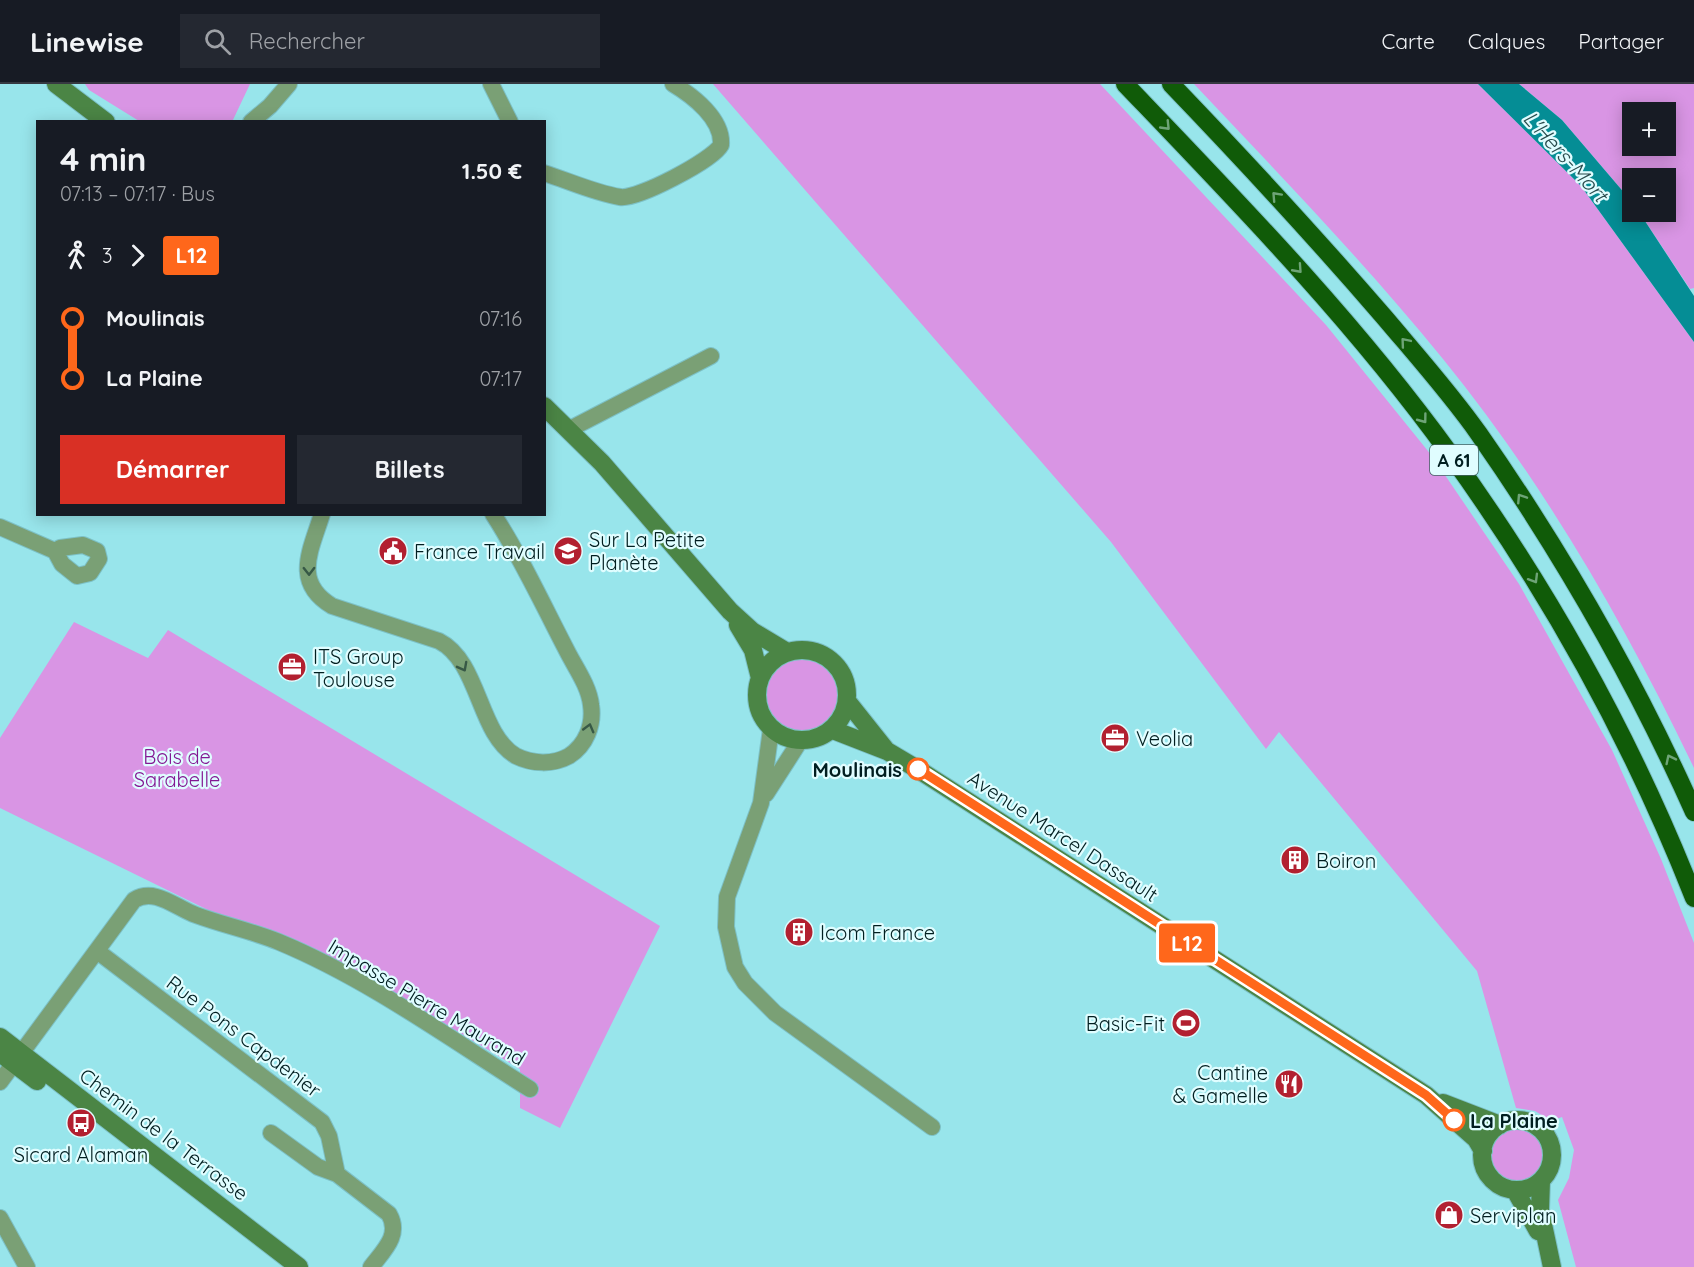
<!DOCTYPE html>
<html lang="fr">
<head>
<meta charset="utf-8">
<style>
	body { margin:0; font-family:Quicksand,sans-serif; background:#242831; color:#f1f3f6; height:100vh; display:flex; flex-direction:column; font-size:22px; white-space:nowrap }
	* { box-sizing:border-box; margin:0 }
	p { font-size:20px; color:#9ea1a6 }
	.icon { flex:none; width:33px; height:33px; fill:none; stroke:currentColor; stroke-width:2; stroke-linecap:round; stroke-linejoin:round }
	.map { position:relative; flex:1; overflow:hidden }
	.side { position:absolute; left:36px; top:36px; width:510px; height:396px; display:flex; flex-direction:column; background:#171b24; border-radius:0px; box-shadow:0 3px 15px #0003 }
	.side>* { flex:none }
	.badge { padding:0 12px; border-radius:4px; font-size:21px; line-height:39px }
	.buttons { position:absolute; left:1622px; top:18px; display:grid; gap:12px }
	.buttons a { display:grid; place-items:center; width:54px; height:54px; border-radius:0px; background:#171b24; box-shadow:0 3px 15px #0003; font-size:30px }
	.map>.badge { position:absolute; translate:-50% -50%; box-shadow:0 0 0 3px #fff }
	.legs { display:flex; align-items:center; gap:9px; height:66px; padding:0 24px; font-size:20px }
	.legs p { margin-inline-start:auto }
	.headline { display:flex; align-items:center; justify-content:space-between; height:102px; padding:0 24px }
	h1 { font-size:33px; font-weight:700; line-height:45px }
	.cta { display:flex; gap:12px; margin-top:auto; padding:12px 24px }
	.cta a { flex:1; height:69px; border-radius:0px; background:#d93025; color:#fff; font-size:24px; font-weight:700; line-height:69px; text-align:center }
	.cta a+a { background:#242831; color:#f1f3f6 }
	ul { padding:0 24px; list-style:none }
	li { display:flex; align-items:center; gap:21px; height:60px; font-size:22px }
	li i { display:grid; place-items:center; width:9px; height:100%; margin:0 8px; background:currentColor }
	li i::after { content:''; width:15px; height:15px; margin:-8px; border:4px solid; border-radius:50%; background:#171b24 }
	li p { margin-inline-start:auto }
	li:first-child i { background:linear-gradient(#0000 50%,currentColor 0) }
	li:last-child i { background:linear-gradient(currentColor 50%,#0000 0) }
	header { display:flex; align-items:center; gap:36px; box-sizing:border-box; height:84px; padding:0 30px; background:#171b24; border-bottom:2px solid #363941 }
	header strong { font-size:28px }
	nav { display:flex; gap:33px; margin-inline-start:auto; font-size:21px }
	.search { width:420px; height:54px; background:#242831; display:flex; align-items:center; gap:15px; box-sizing:border-box; padding:0 21px; border-radius:0px; color:#9ea1a6; font-size:22px }
	.map>svg:first-child { display:block }
	.green { fill:#d995e4; fill-rule:evenodd }
	.water { fill:#058d95 }
	.lines { fill:none; stroke-linecap:round; stroke-linejoin:round }
	.street-casing { stroke:#7dc1c6; stroke-width:18 }
	.secondary-casing { stroke:#7dc1c6; stroke-width:20 }
	.highway-casing { stroke:#7dc1c6; stroke-width:20 }
	.street { stroke:#7aa075; stroke-width:16 }
	.secondary { stroke:#4b8545; stroke-width:18 }
	.highway { stroke:#105b08; stroke-width:18 }
	.oneway { stroke:#6ea477 }
	.oneway2 { stroke:#375846 }
	.line-1-casing { stroke:#fff; stroke-width:14 }
	.line-1 { stroke:#ff671b; stroke-width:9 }
	.stop-1-dot { fill:#fff; stroke:#ff671b; stroke-width:3 }
	.labels { text-anchor:middle; dominant-baseline:central; stroke-width:4.5; stroke-linejoin:round; paint-order:stroke }
	.shield { fill:#e0fdff; stroke:#436163; stroke-width:1.5 }
	.shield-label { font-size:18px; font-weight:bold; fill:#001e20 }
	.poi-label { font-size:20px; fill:#001e20; stroke:#e0fdff; text-anchor:start }
	.park-label { font-size:20px; fill:#831893; stroke:#e0fdff }
	.stop-label { font-size:20px; font-weight:bold; fill:#001e20; stroke:#e0fdff; text-anchor:end }
	.street-label { font-size:20px; fill:#001e20; stroke:#e0fdff }
	.water-label { font-size:21px; font-style:italic; fill:#2a4b4d; stroke:#e0fdff }
</style>
</head>
<body>
<header>
<strong>Linewise</strong>
<div class="search"><svg class="icon" aria-label="search" viewBox="0 0 24 24"><circle cx="10" cy="10" r="6"/><path d="M15 15l6 6"/></svg>Rechercher</div>
<nav><a>Carte</a><a>Calques</a><a>Partager</a></nav>
</header>
<div class="map">
<svg width="1694" height="1183" viewBox="0 0 1694 1183">
	<rect width="100%" height="100%" fill="#98e5eb"/>
	<!-- green -->
	<path class="green" d="M85,0H250L232,38L139,37L89,6Z
		M713,0H1100L1326,241L1432,372L1519,500L1612,666L1661,775L1694,859V1183H1576L1558,1116L1569,1094L1574,1066L1562,1033L1551,1037L1535,1027L1516,1024L1477,887L1279,648L1266,665L1111,458Z
		M1194,0H1478L1581,102L1694,258V684C1625,540 1544,399 1443,275C1365,179 1279,90 1194,0Z
		M1519,0H1694V204L1690,205L1639,128H1665V94H1632V118L1562,36ZM1632,28H1665V62H1632Z
		M74,538L148,574L168,546L660,842L560,1044L520,1024V985L357,887L287,854L208,826L0,724V654Z
		M765 612a37 37 0 1 1 74 0a37 37 0 1 1-74 0Z
		M1490 1070a28 28 0 1 1 56 0a28 28 0 1 1-56 0Z"/>
	<!-- water -->
	<path class="water" d="M1478,0H1519L1562,36L1632,118V128H1639L1694,212V258L1581,102Z"/>
	<g class="lines">
		<!-- street casing -->
		<g class="street-casing">
			<path id="street" d="M491,0L510,38
				M251,38L270,22L289,0
				M544,89C569,97 595,109 620,113C637,116 713,76 721,61C723,35 693,12 673,0
				M570,345L711,272
				M322,430C311,466 292,498 332,522L439,557C480,578 478,650 516,672C532,680 553,681 569,672C586,661 594,641 591,621C589,602 575,583 567,567C543,521 521,473 493,430
				M0,443L55,467
				M83,461L97,467L99,475L90,489L77,492L62,480L55,467L60,464Z
				M771,645L761,719L727,813L726,843L735,883L745,899L775,929L932,1043
				M766,710L800,657
				M97,867L322,1038L329,1052L337,1090L389,1130C401,1151 384,1166 371,1183
				M0,998L134,816C155,803 176,824 196,831C223,841 252,847 279,858C368,895 449,954 530,1005
				M271,1049L318,1083L337,1090
				M0,1134L27,1183"/>
		</g>
		<!-- secondary casing -->
		<g class="secondary-casing">
			<path id="secondary" d="M56,0L106,38
				M544,322L602,379L730,527L752,547L787,568
				M738,541L753,566L760,594
				M757 611a45 45 0 1 1 90 0a45 45 0 1 1-90 0Z
				M847,617L886,666
				M833,646L887,667L919,686L1426,1011L1476,1055L1483,1067
				M0,953L299,1183
				M0,969L37,997
				M1443,1019L1500,1041
				M1482 1071a35 35 0 1 1 70 0a35 35 0 1 1-70 0Z
				M1541,1097L1540,1126L1552,1183
				M1515,1106L1538,1147"/>
		</g>
		<!-- highway casing -->
		<g class="highway-casing">
			<path id="highway" d="M1125,0C1238,118 1354,237 1450,370C1549,507 1632,656 1694,814
				M1171,0C1244,76 1316,154 1385,234C1417,272 1451,310 1479,350C1562,469 1635,596 1694,728"/>
		</g>
		<!-- street -->
		<use href="#street" class="street"/>
		<!-- secondary -->
		<use href="#secondary" class="secondary"/>
		<!-- highway -->
		<use href="#highway" class="highway"/>
	</g>
	<!-- one-way arrows -->
	<defs><path id="oneway-chevron" d="M-2-3.5L2.5 0L-2 3.5" fill="none" stroke-width="1.6" stroke-linecap="round" stroke-linejoin="round" transform="scale(1.5)"/></defs>
	<g class="oneway">
		<use href="#oneway-chevron" transform="translate(1166 42) rotate(46)"/>
		<use href="#oneway-chevron" transform="translate(1276 112) rotate(-133)"/>
		<use href="#oneway-chevron" transform="translate(1298 185) rotate(48)"/>
		<use href="#oneway-chevron" transform="translate(1405 258) rotate(-130)"/>
		<use href="#oneway-chevron" transform="translate(1423 335) rotate(53)"/>
		<use href="#oneway-chevron" transform="translate(1521 414) rotate(-123)"/>
		<use href="#oneway-chevron" transform="translate(1534 495) rotate(59)"/>
		<use href="#oneway-chevron" transform="translate(1670 675) rotate(-116)"/>
	</g>
	<g class="oneway2">
		<use href="#oneway-chevron" transform="translate(309 487) rotate(89)"/>
		<use href="#oneway-chevron" transform="translate(463 583) rotate(62)"/>
		<use href="#oneway-chevron" transform="translate(589 644) rotate(-75)"/>
	</g>
	<g class="lines">
		<!-- line-1 casing -->
		<g class="line-1-casing">
			<path id="line-1" d="M918,685L1426,1011L1454,1036"/>
		</g>
		<!-- line-1 -->
		<use href="#line-1" class="line-1"/>
	</g>
	<!-- icons -->
	<defs>
		<g id="civic-disc" transform="scale(1.5)"><circle r="9.5" fill="#b22030" stroke="#e0fdff"/><path d="M-.6-6.5H3V-4.5H.6V-3L4-1V1h2V6H-6V1h2V-1L-.6-3ZM-1.2 2.5V6h2.4V2.5Z" fill="#fff"/></g>
		<g id="school-disc" transform="scale(1.5)"><circle r="9.5" fill="#b22030" stroke="#e0fdff"/><path d="M0-5L7-2L0 1L-7-2ZM-4 1L0 2.5L4 1V4Q0 6-4 4Z" fill="#fff"/></g>
		<g id="office-disc" transform="scale(1.5)"><circle r="9.5" fill="#b22030" stroke="#e0fdff"/><path d="M-6-3h4V-5.5h4V-3h4V5H-6ZM-1-4.5V-3h2v-1.5ZM-6 0V1H6V0Z" fill="#fff"/></g>
		<g id="building-disc" transform="scale(1.5)"><circle r="9.5" fill="#b22030" stroke="#e0fdff"/><path d="M-4-6H4V6H1V3H-1V6H-4ZM-2.5-4.3h1.7v1.8h-1.7ZM.8-4.3h1.7v1.8H.8ZM-2.5-1h1.7V.8h-1.7ZM.8-1h1.7V.8H.8Z" fill="#fff"/></g>
		<g id="stadium-disc" transform="scale(1.5)"><circle r="9.5" fill="#b22030" stroke="#e0fdff"/><path d="M0-5a6.5 5 0 1 0 0 10a6.5 5 0 1 0 0-10ZM-3.5-1.8h7v3.6h-7Z" fill="#fff"/></g>
		<g id="restaurant-disc" transform="scale(1.5)"><circle r="9.5" fill="#b22030" stroke="#e0fdff"/><path d="M-5-6h1v4h1v-4h1v4h1v-4h1v5L-1.5 .5V6h-2V.5L-5-1ZM5-6V6H3V1.5H1.5Q1.5-4 5-6Z" fill="#fff"/></g>
		<g id="bus-disc" transform="scale(1.5)"><circle r="9.5" fill="#b22030" stroke="#e0fdff"/><path d="M-5-6H5V4H4V6H2V4H-2V6H-4V4H-5ZM-3.5-4V0h7V-4ZM-3.5 1.2v1.5H-2V1.2ZM2 1.2v1.5H3.5V1.2Z" fill="#fff"/></g>
		<g id="shop-disc" transform="scale(1.5)"><circle r="9.5" fill="#b22030" stroke="#e0fdff"/><path d="M-5-2.5h2.3a2.7 3.5 0 0 1 5.4 0H5L5.5 6h-11ZM-1.5-2.5h3a1.5 2.3 0 0 0-3 0Z" fill="#fff"/></g>
	</defs>
	<g fill-rule="evenodd">
		<use href="#civic-disc" x="393" y="467"/>
		<use href="#school-disc" x="568" y="467"/>
		<use href="#office-disc" x="292" y="583"/>
		<use href="#office-disc" x="1115" y="654"/>
		<use href="#building-disc" x="1295" y="776"/>
		<use href="#building-disc" x="799" y="848"/>
		<use href="#stadium-disc" x="1186" y="939"/>
		<use href="#restaurant-disc" x="1289" y="1000"/>
		<use href="#bus-disc" x="81" y="1039"/>
		<use href="#shop-disc" x="1449" y="1131"/>
	</g>
	<!-- markers -->
	<g class="stop-1-dot">
		<circle cx="918" cy="685" r="10"/>
		<circle cx="1454" cy="1036" r="10"/>
	</g>
	<g class="labels">
		<!-- shield labels -->
		<rect class="shield" x="1430" y="361" width="48" height="30" rx="4.5"/>
		<g class="shield-label">
			<text x="1454" y="376">A 61</text>
		</g>
		<!-- poi labels -->
		<g class="poi-label">
			<text x="589" y="455">Sur La Petite<tspan x="589" dy="23">Planète</tspan></text>
			<text x="414" y="467">France Travail</text>
			<text x="313" y="572">ITS Group<tspan x="313" dy="23">Toulouse</tspan></text>
			<text x="1136" y="654">Veolia</text>
			<text x="1316" y="776">Boiron</text>
			<text x="820" y="848">Icom France</text>
			<text x="1165" y="939" text-anchor="end">Basic-Fit</text>
			<text x="1268" y="988" text-anchor="end">Cantine<tspan x="1268" dy="23">&amp; Gamelle</tspan></text>
			<text x="81" y="1070" text-anchor="middle">Sicard Alaman</text>
			<text x="1470" y="1131">Serviplan</text>
		</g>
		<!-- park labels -->
		<g class="park-label">
			<text x="177" y="672">Bois de<tspan x="177" dy="23">Sarabelle</tspan></text>
		</g>
		<!-- stop labels -->
		<g class="stop-label">
			<text x="902" y="685">Moulinais</text>
			<text x="1470" y="1036" text-anchor="start">La Plaine</text>
		</g>
		<!-- street labels -->
		<g class="street-label">
			<text transform="translate(1063 752) rotate(33)">Avenue Marcel Dassault</text>
			<text transform="translate(427 918) rotate(31)">Impasse Pierre Maurand</text>
			<text transform="translate(244 952) rotate(37)">Rue Pons Capdenier</text>
			<text transform="translate(164 1050) rotate(37)">Chemin de la Terrasse</text>
		</g>
		<!-- water labels -->
		<g class="water-label">
			<text transform="translate(1566 72) rotate(48)">L'Hers-Mort</text>
		</g>
	</g>
</svg>
<div class="buttons">
<a>+</a>
<a>−</a>
</div>
<b class="badge" style="left:1187px;top:859px;background:#ff671b;color:#fff">L12</b>
<section class="side">
<div class="headline"><div><h1>4 min</h1><p>07:13 – 07:17 · Bus</p></div><b>1.50 €</b></div>
<div class="legs"><svg class="icon" aria-label="walk" viewBox="0 0 24 24"><circle cx="13" cy="4" r="2"/><path d="M13 8l-2 6 4 7M11 14l-3 7M7 12l3-4h3l4 4"/></svg>3<svg class="icon" aria-label="forward" viewBox="0 0 24 24"><path d="M9 5l7 7-7 7"/></svg><b class="badge" style="background:#ff671b;color:#fff">L12</b></div>
<ul>
<li><i style="color:#ff671b"></i><b>Moulinais</b><p>07:16</p></li>
<li><i style="color:#ff671b"></i><b>La Plaine</b><p>07:17</p></li>
</ul>
<div class="cta"><a>Démarrer</a><a>Billets</a></div>
</section>
</div>
</body>
</html>
